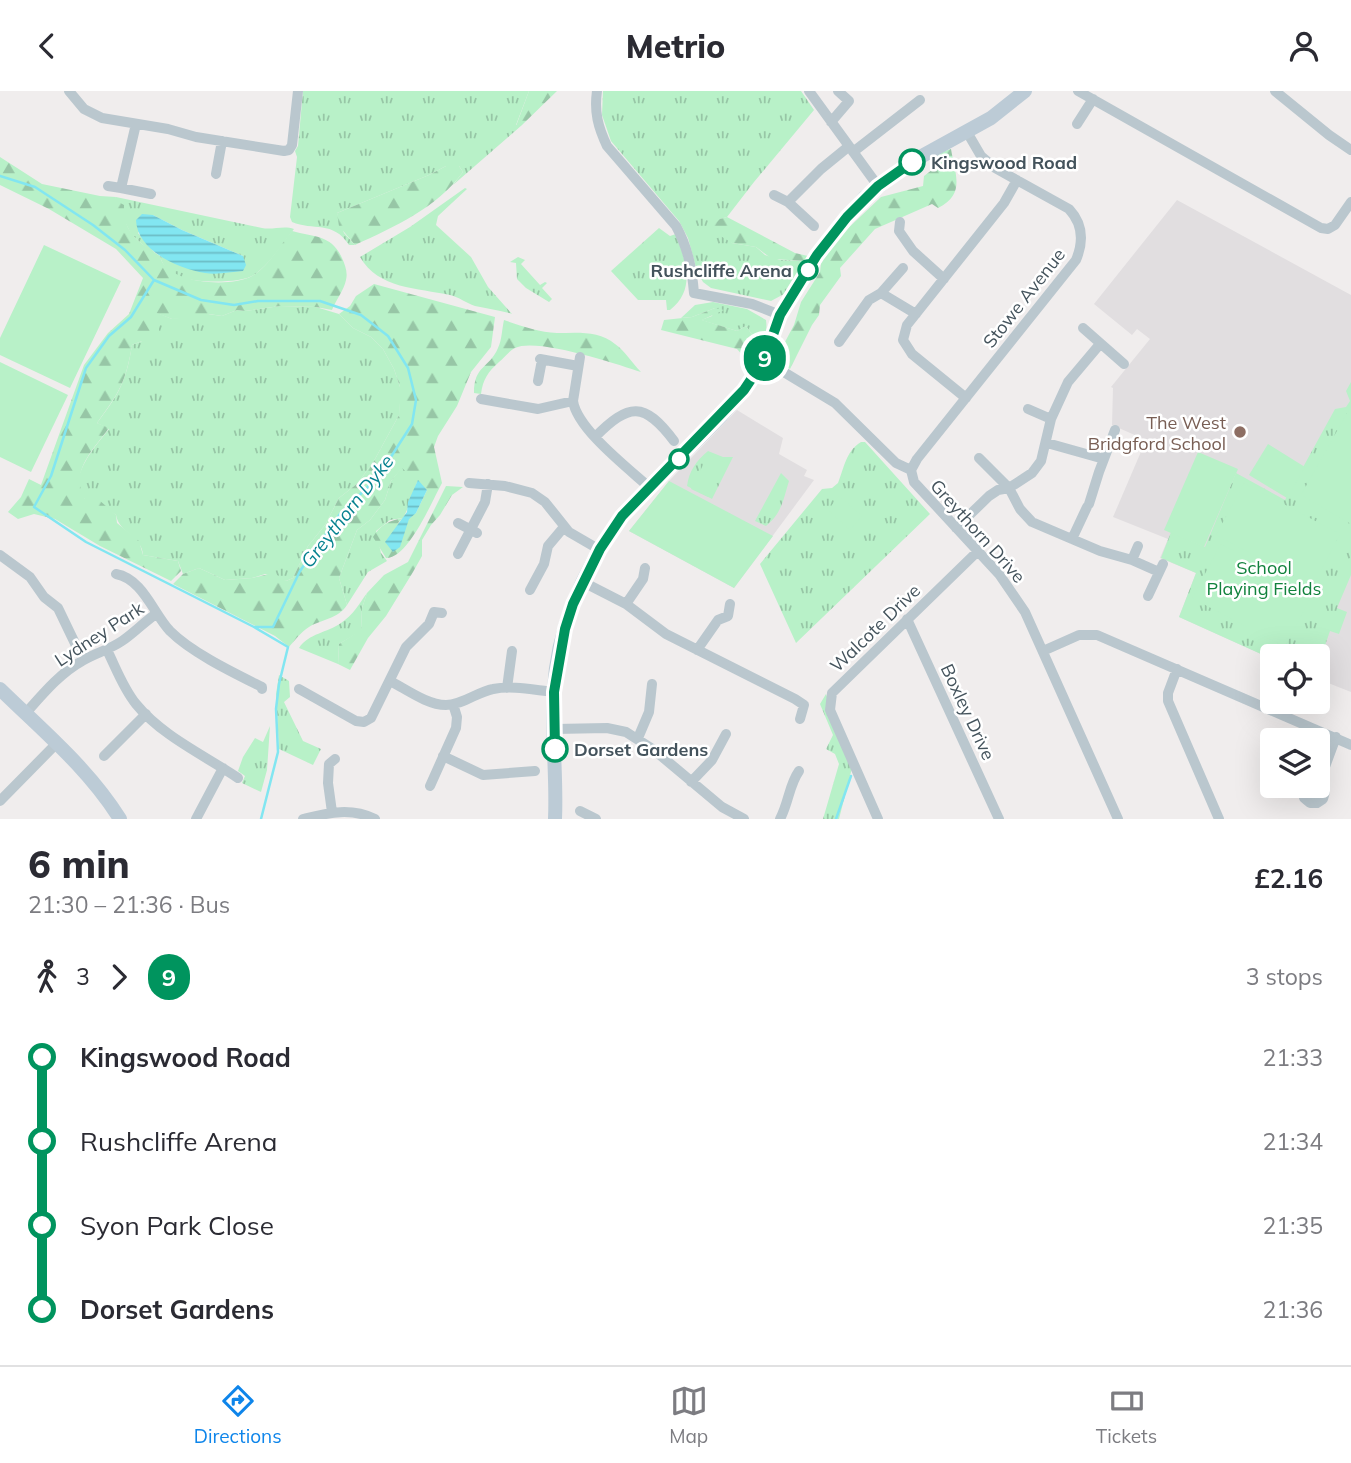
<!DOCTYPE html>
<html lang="en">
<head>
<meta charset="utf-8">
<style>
	body { margin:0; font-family:Mulish,sans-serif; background:#f7f7f7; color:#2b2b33; height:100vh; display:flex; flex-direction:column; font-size:26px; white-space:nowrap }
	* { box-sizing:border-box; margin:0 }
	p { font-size:23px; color:#7c7c81 }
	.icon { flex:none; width:38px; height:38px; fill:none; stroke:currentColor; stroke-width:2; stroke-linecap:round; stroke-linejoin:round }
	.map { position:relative; height:728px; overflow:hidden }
	.drawer { display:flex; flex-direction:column; background:#fff; flex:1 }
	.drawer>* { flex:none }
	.badge { padding:0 14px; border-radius:23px; font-size:24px; line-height:46px }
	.fabs { position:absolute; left:1260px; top:553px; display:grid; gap:14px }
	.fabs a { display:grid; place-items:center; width:70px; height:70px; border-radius:7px; background:#fff; box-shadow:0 7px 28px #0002; font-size:35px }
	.map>.badge { position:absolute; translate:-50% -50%; box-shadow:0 0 0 4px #fff }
	.legs { display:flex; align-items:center; gap:10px; height:77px; padding:0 28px; font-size:23px }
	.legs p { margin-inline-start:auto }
	.headline { display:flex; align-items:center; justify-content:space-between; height:119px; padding:0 28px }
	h1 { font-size:38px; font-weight:800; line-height:52px }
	ul { padding:0 28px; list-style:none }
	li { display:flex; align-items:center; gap:24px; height:84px; font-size:26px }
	li i { display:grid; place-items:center; width:10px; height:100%; margin:0 9px; background:currentColor }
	li i::after { content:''; width:18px; height:18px; margin:-9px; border:5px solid; border-radius:50%; background:#fff }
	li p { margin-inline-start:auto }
	li:first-child i { background:linear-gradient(#0000 50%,currentColor 0) }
	li:last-child i { background:linear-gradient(currentColor 50%,#0000 0) }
	header { display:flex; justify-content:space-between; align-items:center; height:91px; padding:0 28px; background:#fff; font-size:32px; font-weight:800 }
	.dock { display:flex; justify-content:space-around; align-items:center; height:98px; border-top:2px solid #e1e1e2; background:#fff; font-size:19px; color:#7c7c81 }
	.dock a { display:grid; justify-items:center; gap:4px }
	.dock .on { color:#0e85ea }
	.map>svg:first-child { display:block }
	.education { fill:#e1dee0 }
	.grass { fill:url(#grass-tufts) }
	.forest { fill:url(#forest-firs) }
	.pitch { fill:#b8f1c8 }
	.water { fill:url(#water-rules) }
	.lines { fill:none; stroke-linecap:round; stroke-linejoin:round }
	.stream { stroke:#82e6f1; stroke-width:2.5 }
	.street { stroke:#bac7ce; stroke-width:10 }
	.secondary { stroke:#bccbd6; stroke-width:14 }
	.line-1-casing { stroke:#fff; stroke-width:16 }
	.line-1 { stroke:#00945e; stroke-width:10 }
	.stop-1-dot { fill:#fff; stroke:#00945e; stroke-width:3.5 }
	.education-dot { fill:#8d6e63; stroke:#fff; stroke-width:2.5 }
	.labels { text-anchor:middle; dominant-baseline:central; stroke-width:5; stroke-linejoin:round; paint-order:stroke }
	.stop-label { font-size:18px; font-weight:bold; fill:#44535c; stroke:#fff; text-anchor:start }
	.street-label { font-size:18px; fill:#44535c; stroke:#fff }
	.education-label { font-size:18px; fill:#785e54; stroke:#fff; text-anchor:end }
	.park-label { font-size:18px; fill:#11823d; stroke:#fff }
	.water-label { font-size:19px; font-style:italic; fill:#068290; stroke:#fff }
</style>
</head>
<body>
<header><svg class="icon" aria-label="back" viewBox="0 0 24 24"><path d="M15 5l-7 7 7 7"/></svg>Metrio<svg class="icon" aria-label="person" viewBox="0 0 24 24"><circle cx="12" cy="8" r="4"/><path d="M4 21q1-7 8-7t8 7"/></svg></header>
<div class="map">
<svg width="1351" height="728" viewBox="0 0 1351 728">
	<defs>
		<pattern id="grass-tufts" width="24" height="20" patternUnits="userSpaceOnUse" patternTransform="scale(1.75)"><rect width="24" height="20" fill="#b8f1c8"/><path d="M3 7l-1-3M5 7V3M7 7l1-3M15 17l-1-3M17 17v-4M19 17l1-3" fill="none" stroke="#97c6a6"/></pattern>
		<pattern id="forest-firs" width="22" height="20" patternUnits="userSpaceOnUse" patternTransform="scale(1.75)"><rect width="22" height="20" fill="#b8f1c8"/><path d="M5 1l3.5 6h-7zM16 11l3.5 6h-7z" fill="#97c6a6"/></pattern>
		<pattern id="water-rules" width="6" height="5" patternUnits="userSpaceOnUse" patternTransform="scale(1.75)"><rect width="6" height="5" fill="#82e6f1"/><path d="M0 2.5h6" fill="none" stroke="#6cbdc6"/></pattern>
	</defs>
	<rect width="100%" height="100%" fill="#f0eded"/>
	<!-- education -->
	<path class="education" d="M1177,109L1351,204V601L1318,588V565H1272V568L1179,526L1196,482L1160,467L1168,448L1113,426L1146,349L1112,334L1113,297L1111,296L1150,248L1137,238L1132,244L1094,213Z
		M737,319L783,347L779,363L807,379L804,385L814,389L734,497L629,440L669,390Z"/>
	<!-- grass -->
	<path class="grass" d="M303,0H529L516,34H522L453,94L463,81L459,75H446L429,84L337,122L344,142L355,154H349C333,129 313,140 292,131L290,126L297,66L295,60L298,55Z
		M603,0H801L814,19L754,91L727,126L720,128L732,152L756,156L765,164L780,169L805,170L784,203L771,210L711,197L703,191L697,180L688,147L679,130L611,50L602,24Z
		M465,97L467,98L438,125L436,134L471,166L488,196L512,223C500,219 488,218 475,215C466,212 459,206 450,204C418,197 378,198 360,166L410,136Z
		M116,106L262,137C273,139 284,134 294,138C282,153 270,173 254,184C240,193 192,192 177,185C168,181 162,174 160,165L174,171L243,165L182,139L153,124L138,142L154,161H151L131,143L114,109Z
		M659,137L670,145L676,143C685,169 697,198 670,219H667L666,209H638L611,180Z
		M518,166L525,169L521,173L540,194L545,191L547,192L542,197L552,208L549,211L526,197L517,188L516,172L510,171Z
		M713,211L747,218L766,229C768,244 763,255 756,268L753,245L746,235L737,240L701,229L712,225L715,217L692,226L681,227L695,214Z
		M280,215L316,216L339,223L353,237L371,246L383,258L394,278L400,296V312L399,324L375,368L358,392L339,407L325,434L308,455L293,487L286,490L265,483L252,487L225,489L199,477L183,483L178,470L143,464C142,445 119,442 116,424C107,417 95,415 86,409C63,391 97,353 109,338L97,332C119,303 126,291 132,254L142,250L155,221L172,228L208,223L222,225L237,219L245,220Z
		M1351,291V484L1337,517L1347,521L1339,543L1330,540L1321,566L1272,565V568L1179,526L1196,482L1161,467L1171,441L1205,456L1236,382L1285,409L1335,318L1346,316L1350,310L1346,300Z
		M861,351H865L930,423L796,552L760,473L822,398L832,397L838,392C844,377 846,360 861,351Z
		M708,360L723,366H733L712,408L687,395C689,380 696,370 708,360Z
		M402,376L418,389C414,399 408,419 403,427L390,429L376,440L381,462L387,470L368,481L347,514L339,487L357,439L370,429L385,409L391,390Z
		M781,382L789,390C783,409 782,422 766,435L755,430Z
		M367,502L362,517L361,540L339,553L338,573L299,557C309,542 327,542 341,532C353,524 359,513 367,502Z
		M279,584L289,590L290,606L284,611L303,650L321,658L313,674L279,658L276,603Z
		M826,603L852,677L839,728H823L839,673L835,663L826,658L833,644L820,613Z
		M270,635L267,679L261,701L242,692L245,685L238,680L243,666L255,647L263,651Z"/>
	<!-- forest -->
	<path class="forest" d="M529,0H557L522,34L516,35Z
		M951,58C955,83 966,103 938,117L932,113L875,138L840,177L841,185L820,214L819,224L812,234L790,278L781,271L778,264L794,234L801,211L820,181L821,172L842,143L881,106L923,95L924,85L937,75L938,62Z
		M0,66L42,93L100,105L116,106L115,109L124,114C123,143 139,151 160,165C165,193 231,197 252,185C268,176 280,154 292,140C314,146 332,144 342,167C345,174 348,181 346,189C344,199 336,209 332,219L316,216L280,215L245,220L237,219L222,225L209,223L202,227L172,228L156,222L160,244L150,251L142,250L132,254C126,291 119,302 97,332L109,337C93,359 69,381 85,408H98L116,424L117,432L139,450L143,464L178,470L181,480L171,490L100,455L55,428L34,423L18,428L8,421L21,406L29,388L41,394L84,274L108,242L129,223L143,187L116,158L49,118L0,94Z
		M446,75H459L463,81C437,117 394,136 355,154L339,135L337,122L429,84Z
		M727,126L795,162L808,165L805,170L772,168L756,156L732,152L714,141L711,136L720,128Z
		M374,193L495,226L491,256L471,281L457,315L438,345L434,356L442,392C432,410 408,468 386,467L373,446C380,434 390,429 403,427L397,433L416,422L427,399L402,377L391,390L385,409L370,429L357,439L339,487L347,514C338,528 322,528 309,536C301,541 295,549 289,556L275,545L173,493L183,483L199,477L225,489L252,487L274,482L286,490L293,487L308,455L325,434L339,407L358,392L375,368L399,324L400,296L394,278L383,258L371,246L353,237L339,223L350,215L356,205Z
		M715,217L724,219L702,229L737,240L746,235L753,245L756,268L751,274L737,258L661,239L664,229L692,226Z
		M504,229C521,235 539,241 557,242C576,242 599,239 615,253C625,260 632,272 641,281C617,273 536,246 515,257C509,260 504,267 499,271C488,281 483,288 481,303L474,302C474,274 489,278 498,257C502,249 502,237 504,229Z
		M446,395L463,396L452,404L440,424L431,434L422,449V465L413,481L386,525L368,547L350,579L338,573L339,553L361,539L362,517L367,502L384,484L408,471Z"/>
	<!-- pitch -->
	<path class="pitch" d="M44,154L121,190L70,297L0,264V247Z
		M0,271L68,304L31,381L0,366Z
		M1351,315V433L1301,404Z
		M1268,353L1305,376L1287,407L1249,384Z
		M1198,361L1238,378L1204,456L1164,439Z
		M708,364L725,372L708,406L691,398Z
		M669,390L773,445L734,497L629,440Z
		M1244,392L1340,443L1313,495L1216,444Z
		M839,405L862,425L850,439L828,419Z
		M1221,453L1313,502L1285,556L1192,507Z"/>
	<!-- water -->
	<path class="water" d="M142,123L153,124L182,139L243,165L246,174L243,180C231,181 217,184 205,182C179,178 137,160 136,129Z
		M418,389L427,399L416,422L409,428L400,456L393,461L385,451L407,421L408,411Z"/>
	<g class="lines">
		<!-- stream -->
		<path class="stream" d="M0,85L35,96L93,134L125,159L154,189L201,209L234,214L258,210H320L361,224L388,245L408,277L416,309L412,333L378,386L340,423L300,480L273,536H254L288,556L279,593L276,618L278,661L261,728
			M154,189L131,226L109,245L86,277L51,385L34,416L86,451L254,536
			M836,728L851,685"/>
		<!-- street -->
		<path class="street" d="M69,0L84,18L102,27L168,38L196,46L284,60L289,59L292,54L298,0
			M597,0C594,21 598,36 607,55L676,135C688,157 692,178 694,202L752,213L780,224
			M809,0L878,95
			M1078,0L1321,137L1328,138L1335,134L1351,111
			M1275,0L1329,44L1351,59
			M831,31L849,10L838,0
			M1077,33L1093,8
			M853,61L920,9
			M216,83L222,50
			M108,95L121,97L136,33
			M121,97L151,103
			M774,104L788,111
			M900,131L899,140L913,160L944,188
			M814,135L788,111L821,78L848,56
			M903,177L881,202L916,223
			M1083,237L1124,273
			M839,251L869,209L881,202
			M540,268L578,275
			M764,269L835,312L896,372L911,379
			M538,290L542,269
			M966,307L912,263L903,249L907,234L1004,112L1017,89
			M481,308L538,318L573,310L580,266
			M573,310C577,338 628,377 650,397
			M1028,318L1051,328
			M595,346C629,312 644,310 674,350
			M1047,352L1104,368
			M979,367L1009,397L1020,418L1032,431L1100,460L1132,469L1159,481
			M911,379L917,368L1076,169C1084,150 1083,133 1069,118L995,77L981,65L967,41
			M911,379L914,391L999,483L1025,521L1118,728
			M469,392L505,395L532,402L545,411L569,441L600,459
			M1089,413L1099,381L1115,339
			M458,432L477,442
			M956,437L989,405L998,399L1009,397L1032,382L1041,370L1051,328L1068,291L1100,253
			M1072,448L1087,416
			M458,463L485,411L488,393
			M0,464L30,486L44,506L58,517L83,569
			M1132,469L1138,455
			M116,483C143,488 153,522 170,540C192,562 234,582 262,596V598
			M583,491L626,513L666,543L795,608L804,614L800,628
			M530,499L544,473L548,455L564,436
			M1148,505L1163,473
			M626,513L643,488L645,477
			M907,528L999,728
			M107,559C116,577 123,597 136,613C162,645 204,664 238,687
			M697,559L718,529L728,525L730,513
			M1043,560L1079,544H1097L1351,654
			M1177,578L1168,602V610L1219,728
			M390,590C406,598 427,614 446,614C463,614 477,601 493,598C512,594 534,599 554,601
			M507,597L512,560
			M299,598L356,630L364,631L371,627L406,556L429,533L434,521L442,522
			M25,623C42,604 60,582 82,570C95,562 109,559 122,550C134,542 144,531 156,523
			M555,638L607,637L626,641L654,659L722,716L744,728
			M638,647L649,621L652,593
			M104,665L146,623
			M443,665L483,684L535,680
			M691,691L712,669L726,643
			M1319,692L1336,646
			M430,695L456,637L457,626L453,613
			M1306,695L1303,699L1304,707L1310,712H1317L1323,708L1325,701L1318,692
			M0,710L57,652
			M580,720L596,728
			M332,721L328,692L329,673L335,668
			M196,728L223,677
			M303,728C328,722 350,716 375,728
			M780,728C789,711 789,694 799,680
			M878,728L830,619L832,602L978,460"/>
		<!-- secondary -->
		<path class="secondary" d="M0,598C43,640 88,677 120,728
			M555,728C557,685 551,642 554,599C557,536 585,476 622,425L722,324L744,299L764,269L780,224L805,183L829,148L865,106L913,70L991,27L1025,0"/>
	</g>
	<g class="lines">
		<!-- line-1 casing -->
		<g class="line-1-casing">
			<path id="line-1" d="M555,658L554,601L565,538L573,513L600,458L622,425L744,299L764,269L780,224L817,164L847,126L878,95L912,71"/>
		</g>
		<!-- line-1 -->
		<use href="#line-1" class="line-1"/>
	</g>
	<!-- markers -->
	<g class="stop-1-dot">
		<circle cx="912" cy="71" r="12"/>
		<circle cx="808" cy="179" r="9"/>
		<circle cx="679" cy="368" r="9"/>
		<circle cx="555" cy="658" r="12"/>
	</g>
	<circle class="education-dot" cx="1240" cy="341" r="7"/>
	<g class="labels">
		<!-- stop labels -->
		<g class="stop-label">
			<text x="931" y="71">Kingswood Road</text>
			<text x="792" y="179" text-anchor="end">Rushcliffe Arena</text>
			<text x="574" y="658">Dorset Gardens</text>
		</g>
		<!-- street labels -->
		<g class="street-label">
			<text transform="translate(1024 207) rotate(-52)">Stowe Avenue</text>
			<text transform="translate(978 440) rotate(48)">Greythorn Drive</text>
			<text transform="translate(875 537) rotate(-44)">Walcote Drive</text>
			<text transform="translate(99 543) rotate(-33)">Lydney Park</text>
			<text transform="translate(968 621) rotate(65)">Boxley Drive</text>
		</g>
		<!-- education labels -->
		<g class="education-label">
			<text x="1226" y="331">The West<tspan x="1226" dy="21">Bridgford School</tspan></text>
		</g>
		<!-- park labels -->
		<g class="park-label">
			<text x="1264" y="476">School<tspan x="1264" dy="21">Playing Fields</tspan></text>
		</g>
		<!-- water labels -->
		<g class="water-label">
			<text transform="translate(347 420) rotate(-52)">Greythorn Dyke</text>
		</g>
	</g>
</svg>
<div class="fabs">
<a><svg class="icon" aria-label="locate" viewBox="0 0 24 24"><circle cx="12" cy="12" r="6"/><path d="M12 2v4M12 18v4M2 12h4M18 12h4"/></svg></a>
<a><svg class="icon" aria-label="layers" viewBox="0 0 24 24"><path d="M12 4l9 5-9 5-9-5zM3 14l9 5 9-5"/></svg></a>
</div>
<b class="badge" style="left:765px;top:267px;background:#00945e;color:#fff">9</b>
</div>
<section class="drawer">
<div class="headline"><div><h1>6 min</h1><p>21:30 – 21:36 · Bus</p></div><b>£2.16</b></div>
<div class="legs"><svg class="icon" aria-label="walk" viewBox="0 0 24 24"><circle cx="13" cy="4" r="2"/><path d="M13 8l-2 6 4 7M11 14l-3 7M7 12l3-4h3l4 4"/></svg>3<svg class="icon" aria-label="forward" viewBox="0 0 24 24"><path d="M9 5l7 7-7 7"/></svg><b class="badge" style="background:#00945e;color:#fff">9</b><p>3 stops</p></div>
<ul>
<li><i style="color:#00945e"></i><b>Kingswood Road</b><p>21:33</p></li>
<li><i style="color:#00945e"></i><span>Rushcliffe Arena</span><p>21:34</p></li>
<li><i style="color:#00945e"></i><span>Syon Park Close</span><p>21:35</p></li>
<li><i style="color:#00945e"></i><b>Dorset Gardens</b><p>21:36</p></li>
</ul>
</section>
<nav class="dock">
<a class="on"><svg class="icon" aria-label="directions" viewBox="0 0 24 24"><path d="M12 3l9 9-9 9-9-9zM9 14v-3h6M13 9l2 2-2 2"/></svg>Directions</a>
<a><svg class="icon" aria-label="map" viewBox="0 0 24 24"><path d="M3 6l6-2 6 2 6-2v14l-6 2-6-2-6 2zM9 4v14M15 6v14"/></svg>Map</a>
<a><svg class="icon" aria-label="tickets" viewBox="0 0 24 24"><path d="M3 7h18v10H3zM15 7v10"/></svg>Tickets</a>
</nav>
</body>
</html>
